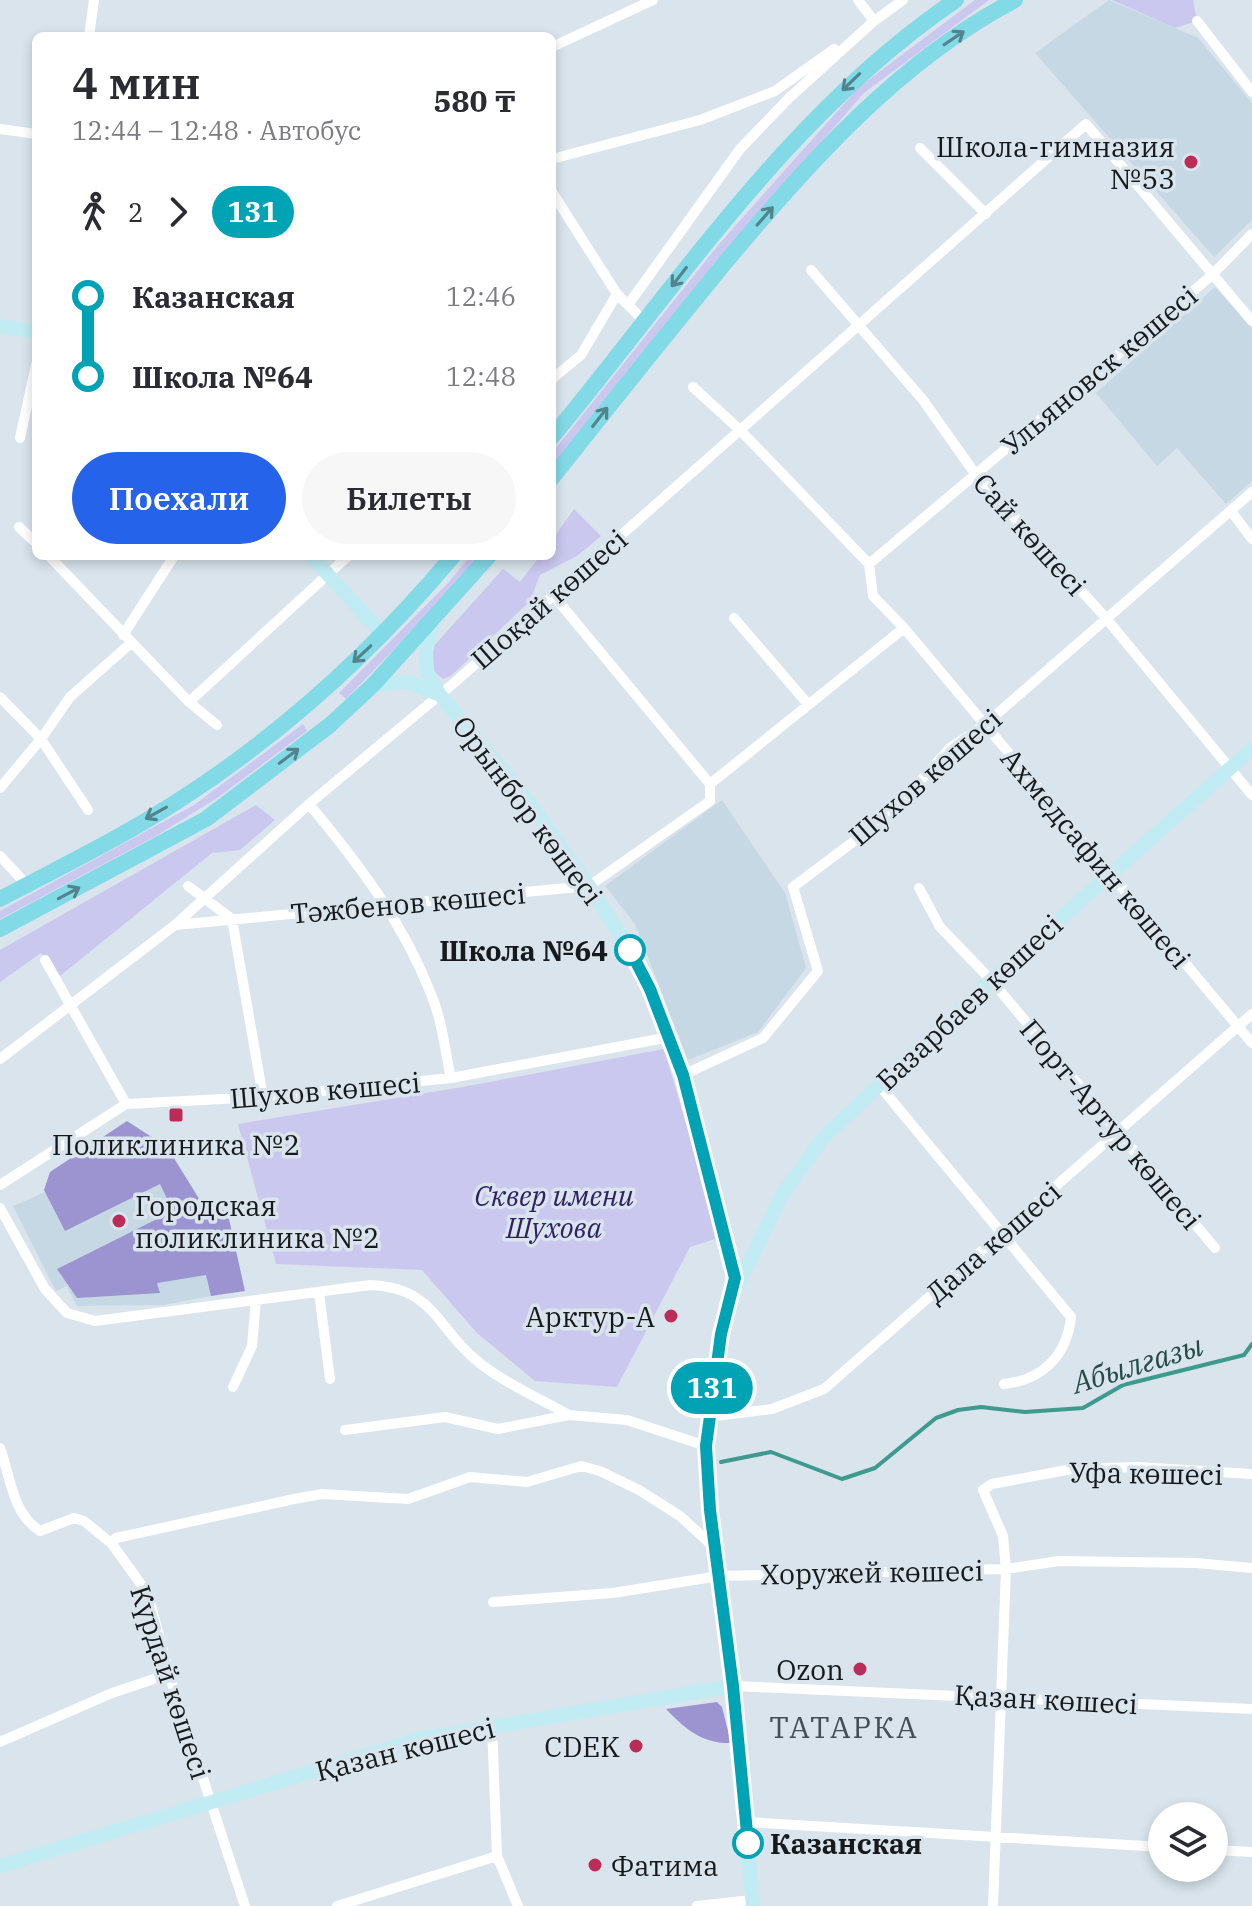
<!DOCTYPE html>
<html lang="ru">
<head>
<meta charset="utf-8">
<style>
	body { margin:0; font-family:"IBM Plex Serif",serif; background:#f7f7f7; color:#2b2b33; height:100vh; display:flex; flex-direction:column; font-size:30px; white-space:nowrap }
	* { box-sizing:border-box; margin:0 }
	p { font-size:26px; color:#7c7c81 }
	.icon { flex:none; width:44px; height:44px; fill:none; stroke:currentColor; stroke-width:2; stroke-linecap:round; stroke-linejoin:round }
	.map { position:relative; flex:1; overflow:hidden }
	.panel { position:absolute; left:32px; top:32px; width:524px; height:528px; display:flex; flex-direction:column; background:#fff; border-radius:12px; box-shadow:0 4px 12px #0003 }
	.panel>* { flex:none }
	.badge { padding:0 16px; border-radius:26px; font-size:28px; line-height:52px }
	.buttons { position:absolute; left:1148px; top:1802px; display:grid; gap:16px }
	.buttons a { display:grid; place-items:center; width:80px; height:80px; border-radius:50%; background:#fff; box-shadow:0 4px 12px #0003; font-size:40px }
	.map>.badge { position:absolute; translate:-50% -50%; box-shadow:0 0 0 4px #fff }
	.legs { display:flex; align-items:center; gap:12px; height:88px; padding:0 40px; font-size:26px }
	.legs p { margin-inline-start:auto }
	.headline { display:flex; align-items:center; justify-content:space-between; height:136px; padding:0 40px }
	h1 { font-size:44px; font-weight:600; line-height:60px }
	.cta { display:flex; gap:16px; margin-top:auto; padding:16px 40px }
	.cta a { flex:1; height:92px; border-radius:48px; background:#2563eb; color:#fff; font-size:32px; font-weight:600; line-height:92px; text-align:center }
	.cta a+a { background:#f7f7f7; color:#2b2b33 }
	ul { padding:0 40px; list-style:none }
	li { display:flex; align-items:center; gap:28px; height:80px; font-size:30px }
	li i { display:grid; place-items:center; width:12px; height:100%; margin:0 10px; background:currentColor }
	li i::after { content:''; width:20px; height:20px; margin:-10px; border:6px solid; border-radius:50%; background:#fff }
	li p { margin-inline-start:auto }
	li:first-child i { background:linear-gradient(#0000 50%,currentColor 0) }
	li:last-child i { background:linear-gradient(currentColor 50%,#0000 0) }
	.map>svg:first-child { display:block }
	.built { fill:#c5d8e4 }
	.green { fill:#cbc8ef }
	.forest { fill:#9b94d0 }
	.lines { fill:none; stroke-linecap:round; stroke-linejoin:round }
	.stream { stroke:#3e998e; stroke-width:4 }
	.street { stroke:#fff; stroke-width:10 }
	.secondary { stroke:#c1ecf3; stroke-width:14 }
	.primary { stroke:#83dae7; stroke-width:16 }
	.oneway { stroke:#52848c }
	.line-1-casing { stroke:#fff; stroke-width:18 }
	.line-1 { stroke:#00a3b4; stroke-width:12 }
	.poi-dot { fill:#bb2c57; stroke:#d9e4ec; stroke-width:3 }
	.stop-1-dot { fill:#fff; stroke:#00a3b4; stroke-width:4 }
	.labels { text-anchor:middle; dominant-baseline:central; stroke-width:7; stroke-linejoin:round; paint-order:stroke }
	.poi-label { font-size:28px; fill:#161a1d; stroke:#d9e4ec; text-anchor:end }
	.street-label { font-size:28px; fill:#161a1d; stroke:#d9e4ec }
	.stop-label { font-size:28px; font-weight:bold; fill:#161a1d; stroke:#d9e4ec; text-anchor:end }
	.park-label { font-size:28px; font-style:italic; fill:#322067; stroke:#d9e4ec }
	.water-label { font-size:30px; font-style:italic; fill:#244d47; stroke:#d9e4ec }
	.neighbourhood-label { font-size:30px; letter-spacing:2px; fill:#454e55; stroke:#d9e4ec }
</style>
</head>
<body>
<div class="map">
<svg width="1252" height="1906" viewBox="0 0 1252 1906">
	<rect width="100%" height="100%" fill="#d9e4ec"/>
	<!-- built -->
	<path class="built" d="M1109,0L1198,38L1252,103V220L1214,257L1035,53Z
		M1215,287L1252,328V481L1226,504L1177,448L1157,466L1096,393Z
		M722,800L785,893L806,968L758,1032L688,1060L635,924L605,886Z
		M167,1147L232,1250L236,1280L211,1296L163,1305L77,1306L67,1286L56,1291L13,1206L147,1148Z"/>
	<!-- green -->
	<path class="green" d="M975,0H989L864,93L727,250L552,467V453L720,243L859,87Z
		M1112,0H1193L1197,21L1175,28Z
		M574,509L601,536L577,556L540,575L530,601L451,676L443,679L434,672L432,648L503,569L520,582L540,556H552V540Z
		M470,556H480L453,588L346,699L339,693L448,583Z
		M303,724L307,731L217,798L156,836L0,919V911L194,805Z
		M256,805L275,820L240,850L212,853L60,976L41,953L0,982V950Z
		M664,1049L705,1188L715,1239L690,1247L617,1387L535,1381L477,1333L422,1270L276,1264L238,1124L463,1087Z"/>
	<!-- forest -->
	<path class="forest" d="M127,1121L167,1147L206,1210H227L245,1291L211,1296L206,1275L157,1283L160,1293L77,1298L57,1269L173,1211L160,1184L65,1231L44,1190L50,1172Z
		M717,1702L722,1707L731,1743C703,1744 685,1729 666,1709Z"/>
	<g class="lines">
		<!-- stream -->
		<path class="stream" d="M721,1462L771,1452L842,1479L875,1468L936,1418L958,1410L981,1407L1025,1412L1083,1408L1123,1385L1244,1355L1252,1344"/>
		<!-- street -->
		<path class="street" d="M1197,21L1252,92
			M870,24L903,0
			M89,36L94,0
			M552,47L653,0
			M0,129L36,134
			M920,148L986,214
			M552,159L700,120L775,91L834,49
			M552,192L617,294L644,321
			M811,270L923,400L976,475L1105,617L1252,795
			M628,305L740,149L789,98L874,21L858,0
			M552,379L581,355L617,294
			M693,387L741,431L869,564L873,596L904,628L1252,1043
			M20,438L36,365
			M1231,511L1252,539
			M19,527L36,543
			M49,556L189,702L217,725
			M869,564L1211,276L1252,234
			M734,618L807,703
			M123,635L174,556
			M0,697L41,739L88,810
			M189,702L348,556
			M710,784L904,628
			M0,788L41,739L70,697L131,643
			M309,804C358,863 403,922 431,994C442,1020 445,1051 451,1078
			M0,856L27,885
			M188,886L232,919L263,1097
			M919,888L940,927L991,980L1215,1248
			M175,925L589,886L710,801V784L553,595
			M45,960L126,1104
			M0,1059L175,925L309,804L454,683L1086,124L1252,321
			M683,1075L763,1038L818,971L793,887L890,814L950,748L983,726L1252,492
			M879,1085L1071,1317C1067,1355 1043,1380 1004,1384
			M0,1185L126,1104L263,1097L451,1078L670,1037
			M0,1208L45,1289L67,1313L95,1321L370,1285C437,1288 435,1329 482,1365C508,1385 541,1399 569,1415
			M319,1292L330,1379
			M233,1387L252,1346L256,1300
			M708,1417L772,1409L824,1389L1252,1014
			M345,1430L445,1417L498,1429L569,1415L627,1420L706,1446
			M0,1448C11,1478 12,1513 40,1531L74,1518L84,1521L112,1544L148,1594L173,1687L245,1906
			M112,1544L116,1538L294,1499L322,1494L408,1499L470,1477L527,1482L581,1466L600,1471L639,1490L680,1516L715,1548
			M493,1602L613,1593L719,1576L1006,1569L1059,1561L1196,1563L1252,1568
			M733,1686L1252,1709
			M492,1725L497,1856L518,1906
			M0,1742L112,1693L169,1674
			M746,1822L1162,1847
			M1214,1850L1252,1852
			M337,1906L497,1856
			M697,1906L752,1900
			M993,1906L1006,1569L1003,1536L983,1490L992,1484L1072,1469L1137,1467L1252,1474"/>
		<!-- secondary -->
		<path class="secondary" d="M0,326L36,332
			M311,556L383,635
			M432,623L426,653L427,672L440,695L523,794L589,886L637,961L683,1075L725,1228L735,1278L721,1334L708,1417L707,1481L733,1686L753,1906
			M373,685L407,682L438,694
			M736,1289L783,1193L824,1137L991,980L1252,749
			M0,1866L420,1739L733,1686"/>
		<!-- primary -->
		<path class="primary" d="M552,437C679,284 789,113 956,0
			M552,478C609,406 666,335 724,264C809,163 897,62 1015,0
			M0,899C61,867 124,836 181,799C283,733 375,649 453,556
			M0,929L206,819L330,725L373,685L489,556"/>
	</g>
	<!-- one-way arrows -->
	<defs><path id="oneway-shaft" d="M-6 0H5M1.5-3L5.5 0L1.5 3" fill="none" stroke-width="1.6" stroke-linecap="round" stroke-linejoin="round" transform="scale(2)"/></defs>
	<g class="oneway">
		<use href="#oneway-shaft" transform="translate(954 38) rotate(-34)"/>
		<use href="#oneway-shaft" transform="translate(851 82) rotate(136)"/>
		<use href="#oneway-shaft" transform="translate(765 216) rotate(-49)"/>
		<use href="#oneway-shaft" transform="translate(679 277) rotate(128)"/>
		<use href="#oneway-shaft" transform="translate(600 417) rotate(-52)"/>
		<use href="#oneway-shaft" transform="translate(362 654) rotate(137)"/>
		<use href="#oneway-shaft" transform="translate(289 756) rotate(-37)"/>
		<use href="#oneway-shaft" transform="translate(156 813) rotate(151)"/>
		<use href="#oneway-shaft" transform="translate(69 893) rotate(-28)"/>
	</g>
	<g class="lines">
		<!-- line-1 casing -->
		<g class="line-1-casing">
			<path id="line-1" d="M630,950L650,989L683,1075L735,1278L721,1334L706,1446L710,1510L733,1686L748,1843"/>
		</g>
		<!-- line-1 -->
		<use href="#line-1" class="line-1"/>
	</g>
	<!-- markers -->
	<g class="poi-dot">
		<circle cx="1191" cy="162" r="8"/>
		<rect x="168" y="1107" width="16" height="16" rx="4"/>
		<circle cx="119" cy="1221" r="8"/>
		<circle cx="671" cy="1316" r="8"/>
		<circle cx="860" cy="1669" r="8"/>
		<circle cx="636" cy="1746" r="8"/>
		<circle cx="595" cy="1865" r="8"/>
	</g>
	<g class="stop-1-dot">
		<circle cx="630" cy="950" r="14"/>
		<circle cx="748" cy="1843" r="14"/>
	</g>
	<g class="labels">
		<!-- poi labels -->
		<g class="poi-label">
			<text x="1175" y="146">Школа-гимназия<tspan x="1175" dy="32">№53</tspan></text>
			<text x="176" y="1144" text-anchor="middle">Поликлиника №2</text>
			<text x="135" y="1205" text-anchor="start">Городская<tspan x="135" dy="32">поликлиника №2</tspan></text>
			<text x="655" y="1316">Арктур-А</text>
			<text x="844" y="1669">Ozon</text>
			<text x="620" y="1746">CDEK</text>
			<text x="611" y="1865" text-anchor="start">Фатима</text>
		</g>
		<!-- street labels -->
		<g class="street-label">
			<text transform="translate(1099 370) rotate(-40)">Ульяновск көшесі</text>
			<text transform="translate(1030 534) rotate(48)">Сай көшесі</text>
			<text transform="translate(549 599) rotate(-41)">Шоқай көшесі</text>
			<text transform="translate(925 777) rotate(-41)">Шухов көшесі</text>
			<text transform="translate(528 810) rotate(53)">Орынбор көшесі</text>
			<text transform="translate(1096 858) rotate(50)">Ахмедсафин көшесі</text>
			<text transform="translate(408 903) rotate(-5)">Тәжбенов көшесі</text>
			<text transform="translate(969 1002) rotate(-43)">Базарбаев көшесі</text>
			<text transform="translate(325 1090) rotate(-5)">Шухов көшесі</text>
			<text transform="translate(1111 1124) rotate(50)">Порт-Артур көшесі</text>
			<text transform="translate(993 1242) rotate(-41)">Дала көшесі</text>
			<text transform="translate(1146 1473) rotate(1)">Уфа көшесі</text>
			<text transform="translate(872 1572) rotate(-1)">Хоружей көшесі</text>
			<text transform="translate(171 1682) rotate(72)">Күрдай көшесі</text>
			<text transform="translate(1046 1699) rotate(3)">Қазан көшесі</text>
			<text transform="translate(405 1749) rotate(-14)">Қазан көшесі</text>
		</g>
		<!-- stop labels -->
		<g class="stop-label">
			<text x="608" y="950">Школа №64</text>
			<text x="770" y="1843" text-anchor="start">Казанская</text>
		</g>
		<!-- park labels -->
		<g class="park-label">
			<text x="554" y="1195">Сквер имени<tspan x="554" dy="32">Шухова</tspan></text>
		</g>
		<!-- water labels -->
		<g class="water-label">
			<text transform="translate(1137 1363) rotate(-17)">Абылгазы</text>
		</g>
		<!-- neighbourhood labels -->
		<g class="neighbourhood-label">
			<text x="844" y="1726">ТАТАРКА</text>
		</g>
	</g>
</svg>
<div class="buttons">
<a><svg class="icon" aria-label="layers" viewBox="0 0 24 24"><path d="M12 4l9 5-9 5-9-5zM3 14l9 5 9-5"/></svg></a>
</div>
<b class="badge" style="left:712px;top:1388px;background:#00a3b4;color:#fff">131</b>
<section class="panel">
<div class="headline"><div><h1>4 мин</h1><p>12:44 – 12:48 · Автобус</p></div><b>580 ₸</b></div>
<div class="legs"><svg class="icon" aria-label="walk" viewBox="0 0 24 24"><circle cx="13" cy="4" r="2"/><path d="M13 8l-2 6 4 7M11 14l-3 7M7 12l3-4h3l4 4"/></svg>2<svg class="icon" aria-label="forward" viewBox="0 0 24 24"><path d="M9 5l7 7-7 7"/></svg><b class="badge" style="background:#00a3b4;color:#fff">131</b></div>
<ul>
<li><i style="color:#00a3b4"></i><b>Казанская</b><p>12:46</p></li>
<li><i style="color:#00a3b4"></i><b>Школа №64</b><p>12:48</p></li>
</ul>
<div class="cta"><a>Поехали</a><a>Билеты</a></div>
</section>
</div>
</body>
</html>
